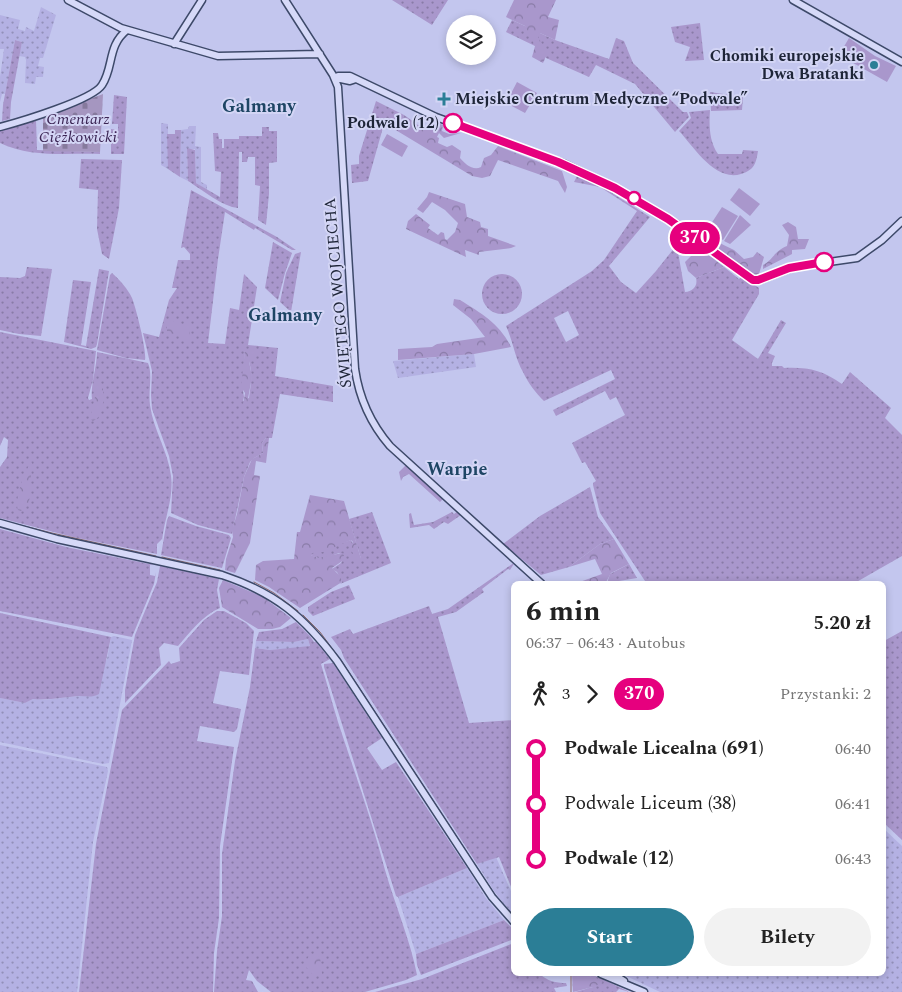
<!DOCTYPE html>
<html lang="pl">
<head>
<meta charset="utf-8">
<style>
	body { margin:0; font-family:Spectral,serif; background:#f2f2f2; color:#222; height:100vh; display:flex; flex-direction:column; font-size:19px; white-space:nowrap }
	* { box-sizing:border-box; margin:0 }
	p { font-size:16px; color:#767676 }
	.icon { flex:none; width:28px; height:28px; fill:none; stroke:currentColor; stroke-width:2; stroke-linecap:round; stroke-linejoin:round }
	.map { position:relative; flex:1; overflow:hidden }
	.side { position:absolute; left:511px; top:581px; width:375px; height:395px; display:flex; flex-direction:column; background:#fff; border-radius:8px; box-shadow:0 2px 8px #0003 }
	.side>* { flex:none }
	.badge { padding:0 10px; border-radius:16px; font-size:18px; line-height:32px }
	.buttons { position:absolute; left:446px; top:15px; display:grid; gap:10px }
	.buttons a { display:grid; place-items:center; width:50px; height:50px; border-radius:50%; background:#fff; box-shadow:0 2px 8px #0003; font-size:25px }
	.map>.badge { position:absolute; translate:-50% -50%; box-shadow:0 0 0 2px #fff }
	.legs { display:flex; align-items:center; gap:8px; height:55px; padding:0 15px; font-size:16px }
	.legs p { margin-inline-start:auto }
	.overview { display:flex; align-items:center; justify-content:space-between; height:85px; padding:0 15px }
	h1 { font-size:28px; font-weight:700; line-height:38px }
	.cta { display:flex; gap:10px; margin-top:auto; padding:10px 15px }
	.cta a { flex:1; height:58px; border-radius:30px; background:#2b7e96; color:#fff; font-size:20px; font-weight:700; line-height:58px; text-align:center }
	.cta a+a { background:#f2f2f2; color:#222 }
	ul { padding:0 15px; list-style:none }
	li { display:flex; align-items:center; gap:18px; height:55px; font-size:19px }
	li i { display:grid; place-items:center; width:8px; height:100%; margin:0 6px; background:currentColor }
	li i::after { content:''; width:12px; height:12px; margin:-6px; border:4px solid; border-radius:50%; background:#fff }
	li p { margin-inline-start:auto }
	li:first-child i { background:linear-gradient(#0000 50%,currentColor 0) }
	li:last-child i { background:linear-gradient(currentColor 50%,#0000 0) }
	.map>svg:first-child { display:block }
	.farmland { fill:url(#farmland-dots) }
	.grass { fill:url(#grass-dots); fill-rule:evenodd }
	.forest { fill:url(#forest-crowns) }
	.cemetery { fill:url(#cemetery-stones) }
	.park { fill:#a997cc }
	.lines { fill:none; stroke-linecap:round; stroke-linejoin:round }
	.stream { stroke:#8f6c6d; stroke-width:1 }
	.secondary-casing { stroke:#3d4969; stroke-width:9 }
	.secondary { stroke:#d6d9f8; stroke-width:6 }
	.line-1-casing { stroke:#fff; stroke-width:11 }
	.line-1 { stroke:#e6007e; stroke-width:8 }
	.poi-dot { fill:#2b7e96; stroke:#d3d5f5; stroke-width:2 }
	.stop-1-dot { fill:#fff; stroke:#e6007e; stroke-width:2.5 }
	.labels { text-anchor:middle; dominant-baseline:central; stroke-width:4; stroke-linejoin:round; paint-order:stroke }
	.poi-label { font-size:16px; font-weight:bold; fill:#1e2538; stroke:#d3d5f5; text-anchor:end }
	.park-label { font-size:16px; font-style:italic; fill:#3b2554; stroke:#d3d5f5 }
	.stop-label { font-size:16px; font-weight:bold; fill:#1e2538; stroke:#d3d5f5; text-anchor:end }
	.street-label { font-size:16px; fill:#1e2538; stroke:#d3d5f5 }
	.neighbourhood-label { font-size:18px; font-weight:bold; fill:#1e4564; stroke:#d3d5f5 }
</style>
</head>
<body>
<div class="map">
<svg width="902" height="992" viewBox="0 0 902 992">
	<defs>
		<pattern id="farmland-dots" width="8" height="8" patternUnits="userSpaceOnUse" patternTransform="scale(1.25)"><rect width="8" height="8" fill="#b4b1e3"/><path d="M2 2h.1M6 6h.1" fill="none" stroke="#9290b9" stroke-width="1.8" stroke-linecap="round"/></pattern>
		<pattern id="grass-dots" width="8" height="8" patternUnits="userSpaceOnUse" patternTransform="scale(1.25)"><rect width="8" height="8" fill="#a997cc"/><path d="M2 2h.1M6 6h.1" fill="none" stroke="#897ba7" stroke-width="1.8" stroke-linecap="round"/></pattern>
		<pattern id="forest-crowns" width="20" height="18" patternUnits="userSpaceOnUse" patternTransform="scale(1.25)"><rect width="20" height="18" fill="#a997cc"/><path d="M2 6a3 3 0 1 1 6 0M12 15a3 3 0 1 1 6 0" fill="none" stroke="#897ba7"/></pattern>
		<pattern id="cemetery-stones" width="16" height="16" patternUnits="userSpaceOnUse" patternTransform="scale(1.25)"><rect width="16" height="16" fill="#a596c0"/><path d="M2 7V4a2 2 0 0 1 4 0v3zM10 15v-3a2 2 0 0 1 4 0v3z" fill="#867a9d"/></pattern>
	</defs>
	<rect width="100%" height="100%" fill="#c3c6ee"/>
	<!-- farmland -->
	<path class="farmland" d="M41,7L56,15L43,58H40L38,66L44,67L43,77H36L35,84L25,83L26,60L25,57L19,56L22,42L15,40L5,94H2L0,102V77L4,49H0V15L20,20L18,29L25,31L26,27L34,31Z
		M161,123L168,124V169L161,165Z
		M189,126H196L195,146L201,147V182L207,185V190L196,183L195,149H187L188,181L180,177L181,130L188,129Z
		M474,354L476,367L398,378L393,361Z
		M114,636L132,640L109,763L103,764L0,742V698L25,703L33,699L43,700L80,696L107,659L111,637Z
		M308,639L310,646L303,648L270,650L255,648L256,641L294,642Z
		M0,745L107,767L108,771L93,842L77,992H0Z
		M884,829L902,846V992H660L622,974H884Z
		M496,857L514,898V916L494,891L477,864Z
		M467,868L485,897L504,920L416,954L398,897Z"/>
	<!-- grass -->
	<path class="grass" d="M392,0H448L432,25Z
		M512,20L555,40L609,59L616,38L624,41L633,63L683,112H687L689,117L675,132L635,84L596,65L589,77L546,58L535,46L506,32Z
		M700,23L704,60L685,61L690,47L675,42L671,27Z
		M15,40L22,42L11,102L10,119L2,121L3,105Z
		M710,92L743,97L742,110L711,111Z
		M114,95L127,97L124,154H111V129L118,130V124H112Z
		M376,101L404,115L402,126L384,124L368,181L352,183L351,165L359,164V156Z
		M710,110C709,125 709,141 718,154H742L743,150L758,151C756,164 754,170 741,174C715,182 694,147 679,131L691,118L689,112Z
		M36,120L37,150L100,152V154C66,153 31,158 0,143V130Z
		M262,127H269V131H277V162L269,163V194L266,225L258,220L260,186L255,185V157H248L247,162H242V152H239L238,208C223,207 201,189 188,181L187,148L195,150L196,183L220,197L221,172L215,171L213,133H218L219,139H222V148H224V139H239V136H262Z
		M175,130H181L180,177L168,169L167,134H175Z
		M81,159L122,160L119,208L109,259L102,254L97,229L98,190L79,188Z
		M577,176L601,186L650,217L609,266L621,282L636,293L656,271L675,247L678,252L685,292C693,291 698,286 696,278L724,267L739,279L742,276L759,288V294L732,340L758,359L781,320L786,323L768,353L775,356L772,363V366H782L784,368C808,367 822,370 842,384L850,372L891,408L885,418L902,435V556L853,584H647L600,513L593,485V483L596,481L585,462L582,463L572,443L625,415L616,397L610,400L605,391L556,416L553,410L615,379L611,370L544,401C536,393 528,383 523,372C515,358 513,341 506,326L592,271L604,260L637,211L600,187L574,182ZM568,311L579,335L566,342L554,318Z
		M191,190L277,237L296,250H292L255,228L254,230L225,212L218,259L208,343L225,344L230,308L239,310L244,274L257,287L248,345L278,348L275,376L333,386V402L280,394L272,438H266L262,443L263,453L254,458L250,462L244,477L232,534L198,525L171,513L173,476L169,456L152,409L151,395L152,371L143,333L159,337L169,300L177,288H172L178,260H190V254L184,247L181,248ZM245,350C253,370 252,377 249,398L243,401L244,397L243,390Z
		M273,242L292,253L285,273L278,300L265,288Z
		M301,252L291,312L280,302L286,273L295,254Z
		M27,267L52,269L41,336L19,334L0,330V277L20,278L25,276Z
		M99,269L109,271L97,344L96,347L91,349L64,342L73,280L91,282L81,345L86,346Z
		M112,273C119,279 128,289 132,298C136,308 147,351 145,360L126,358L97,350L110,275Z
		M482 294a20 20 0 1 1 40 0a20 20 0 1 1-40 0Z
		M0,332L96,351L93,380L88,398L89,400L92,399C90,387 97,366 97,352L148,363C153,375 148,391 150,405C153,429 168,451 171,476C174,498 164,519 162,541V539L157,544V554L73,537L0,518V467L7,457L8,440L4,437L0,446Z
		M590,487L598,517L614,539L600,544L569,567L541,575L503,544L540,516Z
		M458,511L461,515L448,524L444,522L434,529L429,525L410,528L409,514L411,513L414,525L433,522L452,512L454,514Z
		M372,512L391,563L340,584L342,582L337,572L332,569L341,563L344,558V555L339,553C329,557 320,561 311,555V553L351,540L361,559L349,519Z
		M169,516L196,526L229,535L231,538L222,568L161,555L167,520Z
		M0,529L66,547L154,565H150V575L155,576L156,572L154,584L132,637L0,611Z
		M515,562L510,570L508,569L482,589L484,592L456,612L438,617L469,723L514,720V894L499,857L477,864L344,658L341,650L331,637L350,629L353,634L429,606L432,614L448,609Z
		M629,564L637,578L607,583L610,574Z
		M160,566L219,579L217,590L220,608C203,615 190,632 178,646L164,643L159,648L161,665L125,703V690L135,635L157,582Z
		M349,585L355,599L313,616L308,611V607L331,592Z
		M217,611H224L246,623L254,631L249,675L220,671L213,703L241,709L237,729L234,732L200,726L197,741L234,747L220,846L219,918L214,953L213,992H79L96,844L122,710L169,661L171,664L180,661L179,648L204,620Z
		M0,613L111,637L99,694C92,698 86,696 79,696C63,697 49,701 33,699L25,703L0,698Z
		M296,622L310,636L314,642H316L330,659L321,664C327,683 332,703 338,722C354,771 372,820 385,870C395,905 410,939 417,975L406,980L365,992H271L257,981L249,970L246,980L252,981L258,992H214L217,951L222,916V854L235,761L250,687L255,648L270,650L310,646L308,639L294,642L256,641L259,632L282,629Z
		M902,631V840L884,823V641Z
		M333,663L382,738L367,748L382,770L396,762L467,868L398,897L396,896L324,667V664Z
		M504,920L514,930V939L421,975L417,965L416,954Z
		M514,943V974H540C547,981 556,983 566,983L567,986L554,988L556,992H375L422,979Z
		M585,974H591L630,992L619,989L616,992H575L593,987L591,977Z"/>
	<!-- forest -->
	<path class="forest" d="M514,0H556L548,17L559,20L555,40L540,33L538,37C543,46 549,53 543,63L532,57L535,46L525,26L506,17Z
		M404,115L425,130L432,121L443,125L442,131L449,134L461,133L444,138L439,133L437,137L439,138L438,143L447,147L452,145L461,151L460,158C465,164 473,171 481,167L484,158L491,155L498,146L562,171L567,187L565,193L558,181L498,160L490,176L482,178L472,176L384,123L402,126Z
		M429,192L465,204L467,217L480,222L481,227L488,229V236L516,246L511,248L479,252V255L465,250L466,257L406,229L408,221L416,214L430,225L428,228L438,235L441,232L444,233L445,239L447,240L455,232L458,223L445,210L432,202L423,213L417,209L427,197Z
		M788,222L796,227L798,239H809L805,249L792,250V254L763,269V265C774,259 774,251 787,246L789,235L782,225Z
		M703,235L734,250L744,259L753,257L757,252L764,257L759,274L754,276L748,274L699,237Z
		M691,241L692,242L724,267L696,278L688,271L685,262L691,256L687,247Z
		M454,299L460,300C481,313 500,324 511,347L474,354L398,360V349L432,347L437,344L485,337L471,319L453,305Z
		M171,318L177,326L189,323L190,336L189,339L184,340L178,334L167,331V322Z
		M245,350L256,351L254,356L249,361L252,377L247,404L243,405L245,393L241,387Z
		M96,386H100L103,389C103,401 105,415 93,421L90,419L95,397L93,388Z
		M266,438H269L266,463L256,461L254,475L260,476L250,543L235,573L225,570L226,559L233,537L232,530L237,514L244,477L252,459L263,453L262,443Z
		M32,462L29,504L21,511L18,510C14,501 25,468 32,462Z
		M405,466H407L444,498L440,502L409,474L403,477L401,481L399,472Z
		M310,495L344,501L361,559H356L350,548L353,542L351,540L323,552L311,553V555L318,558L342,553L344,555V560L332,568L340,576L342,582L300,608L269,587L255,580L256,565L263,561L294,559L297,532H300Z
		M614,539L629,564L611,573L605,584H574L602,574L595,559L569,567L600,544Z
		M223,580L263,597L291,618L280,627L272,629H258L222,607L219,588Z
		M315,954L320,957L322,974L315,977L305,966L307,959L310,955Z
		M572,974H585L603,982L593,987L573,992Z"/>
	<!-- cemetery -->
	<path class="cemetery" d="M103,94L100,152L43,151V117Z"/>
	<!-- park -->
	<path class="park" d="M849,38L875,56L896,66L887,82L839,55Z
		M517,82L537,93L525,113L506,103Z
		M387,134L408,146L402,157L381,145Z
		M739,188L760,204L750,216L730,200Z
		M722,207L738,216L723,240L707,230Z
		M740,215L751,225L730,244L724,241Z"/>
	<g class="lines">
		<!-- stream -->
		<path class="stream" d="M0,520L52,533L156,556
			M162,557L220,570
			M254,582L274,593L298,611
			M303,615L320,632L337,655
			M341,660L497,898
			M571,974V992"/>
		<!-- secondary casing -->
		<g class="secondary-casing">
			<path id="secondary" d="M68,0L121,28L218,56L320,54
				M285,0L333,75L338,87L355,369C359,397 371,424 390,446L542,584
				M793,0L902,62
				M174,44L202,0
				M335,78L338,76H350L436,117L565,164L615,188L678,225L753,280H759L794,267L857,258L882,240L902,221
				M336,78L350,81L356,79
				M0,127C19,122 93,100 102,85C114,67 107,46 127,30
				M0,523L57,539L222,575C276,593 304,617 337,661L492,897L514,922
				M601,974L644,992
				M613,974L624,981"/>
		</g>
		<!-- secondary -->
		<use href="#secondary" class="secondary"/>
	</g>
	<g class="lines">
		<!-- line-1 casing -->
		<g class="line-1-casing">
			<path id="line-1" d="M453,123L558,162L615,188L668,219L753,280H758L789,268L824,262"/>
		</g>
		<!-- line-1 -->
		<use href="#line-1" class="line-1"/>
	</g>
	<!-- markers -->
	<g class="poi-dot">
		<circle cx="874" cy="65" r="5"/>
		<path d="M441.5 91.5h5v5h5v5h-5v5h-5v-5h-5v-5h5z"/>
	</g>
	<g class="stop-1-dot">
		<circle cx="453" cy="123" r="9"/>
		<circle cx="634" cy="198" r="6"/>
		<circle cx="824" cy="262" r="9"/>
	</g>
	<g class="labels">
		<!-- poi labels -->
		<g class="poi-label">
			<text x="864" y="56">Chomiki europejskie<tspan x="864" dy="18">Dwa Bratanki</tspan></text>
			<text x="455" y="99" text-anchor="start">Miejskie Centrum Medyczne “Podwale”</text>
		</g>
		<!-- park labels -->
		<g class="park-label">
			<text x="78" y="119">Cmentarz<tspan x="78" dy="18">Ciężkowicki</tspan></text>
		</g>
		<!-- stop labels -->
		<g class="stop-label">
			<text x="439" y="123">Podwale (12)</text>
		</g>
		<!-- street labels -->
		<g class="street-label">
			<text transform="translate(338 293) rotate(-95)">ŚWIĘTEGO WOJCIECHA</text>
		</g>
		<!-- neighbourhood labels -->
		<g class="neighbourhood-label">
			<text x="259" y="106">Galmany</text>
			<text x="285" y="315">Galmany</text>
			<text x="457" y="469">Warpie</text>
		</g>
	</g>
</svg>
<div class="buttons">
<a><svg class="icon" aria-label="layers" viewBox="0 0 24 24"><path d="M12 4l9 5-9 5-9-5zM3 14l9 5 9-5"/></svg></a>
</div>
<b class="badge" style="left:695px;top:238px;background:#e6007e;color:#fff">370</b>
<section class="side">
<div class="overview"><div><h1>6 min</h1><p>06:37 – 06:43 · Autobus</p></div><b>5.20 zł</b></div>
<div class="legs"><svg class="icon" aria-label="walk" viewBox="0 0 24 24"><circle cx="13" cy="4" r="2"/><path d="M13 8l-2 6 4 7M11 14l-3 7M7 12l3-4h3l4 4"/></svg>3<svg class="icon" aria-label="forward" viewBox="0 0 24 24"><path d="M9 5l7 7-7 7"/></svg><b class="badge" style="background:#e6007e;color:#fff">370</b><p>Przystanki: 2</p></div>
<ul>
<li><i style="color:#e6007e"></i><b>Podwale Licealna (691)</b><p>06:40</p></li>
<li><i style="color:#e6007e"></i><span>Podwale Liceum (38)</span><p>06:41</p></li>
<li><i style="color:#e6007e"></i><b>Podwale (12)</b><p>06:43</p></li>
</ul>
<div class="cta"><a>Start</a><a>Bilety</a></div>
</section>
</div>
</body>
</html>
